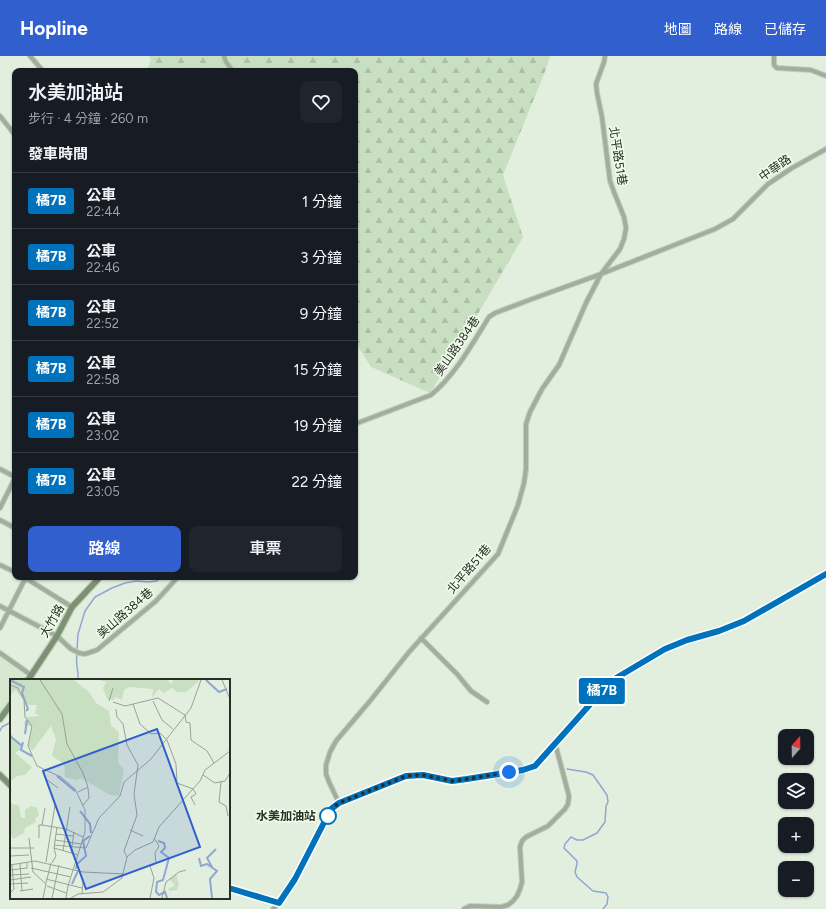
<!DOCTYPE html>
<html lang="zh-TW">
<head>
<meta charset="utf-8">
<style>
	body { margin:0; font-family:Figtree,"Noto Sans TC",sans-serif; background:#20242c; color:#f1f3f6; height:100vh; display:flex; flex-direction:column; font-size:15px; white-space:nowrap }
	* { box-sizing:border-box; margin:0 }
	p { font-size:13px; color:#9ea1a6 }
	.icon { flex:none; width:22px; height:22px; fill:none; stroke:currentColor; stroke-width:2; stroke-linecap:round; stroke-linejoin:round }
	.map { position:relative; flex:1; overflow:hidden }
	.details { position:absolute; left:12px; top:12px; width:346px; height:512px; display:flex; flex-direction:column; background:#171b24; border-radius:8px; box-shadow:0 1px 3px #0004 }
	.details>* { flex:none }
	.badge { padding:0 8px; border-radius:3px; font-size:14px; line-height:26px }
	.needle { width:26px; rotate:20deg }
	.controls { position:absolute; left:778px; top:673px; display:grid; gap:8px }
	.controls a { display:grid; place-items:center; width:36px; height:36px; border-radius:8px; background:#171b24; box-shadow:0 1px 3px #0004; font-size:20px }
	.you { position:absolute; width:20px; height:20px; margin:-10px; border:3px solid #fff; border-radius:50%; background:#1a73e8; box-shadow:0 0 0 6px #1a73e833 }
	.map>.badge { position:absolute; translate:-50% -50%; box-shadow:0 0 0 2px #fff }
	h2 { padding:0 16px; font-size:15px; line-height:36px }
	.round { display:grid; place-items:center; flex:none; width:42px; height:42px; border-radius:8px; background:#20242c }
	.summary { display:flex; align-items:center; justify-content:space-between; height:68px; padding:0 16px }
	h1 { font-size:19px; font-weight:600; line-height:30px }
	.action { display:flex; gap:8px; margin-top:auto; padding:8px 16px }
	.action a { flex:1; height:46px; border-radius:8px; background:#325fce; color:#fff; font-size:16px; font-weight:600; line-height:46px; text-align:center }
	.action a+a { background:#20242c; color:#f1f3f6 }
	ul { padding:0; list-style:none }
	li { display:flex; align-items:center; gap:12px; height:56px; padding:0 16px; border-top:1px solid #363941 }
	li div { flex:1 }
	li b { display:block; font-size:15px }
	li em { font-style:normal }
	li .badge { min-width:44px; font-weight:700; text-align:center }
	header { display:flex; align-items:center; gap:24px; box-sizing:border-box; height:56px; padding:0 20px; background:#325fce; color:#fff }
	header strong { font-size:19px }
	nav { display:flex; gap:22px; margin-inline-start:auto; font-size:14px }
	.map>svg:first-child { display:block }
	.built { fill:#d6e8d0 }
	.forest { fill:url(#forest-firs) }
	.lines { fill:none; stroke-linecap:round; stroke-linejoin:round }
	.stream { stroke:#90a6d3; stroke-width:1.5 }
	.street-casing { stroke:#c2ccbd; stroke-width:6 }
	.secondary-casing { stroke:#c2ccbd; stroke-width:8 }
	.street { stroke:#a0ae9b; stroke-width:4 }
	.secondary { stroke:#7c9074; stroke-width:5.5 }
	.line-casing { stroke:#fff; stroke-width:9 }
	.line { stroke:#0072bc; stroke-width:6 }
	.walk { stroke:#292e27; stroke-width:4; stroke-dasharray:0 7.2 }
	.stop-dot { fill:#fff; stroke:#0072bc; stroke-width:2 }
	.labels { text-anchor:middle; dominant-baseline:central; stroke-width:3; stroke-linejoin:round; paint-order:stroke }
	.street-label { font-size:12px; fill:#292e27; stroke:#f0fdeb }
	.stop-label { font-size:12px; font-weight:bold; fill:#292e27; stroke:#f0fdeb; text-anchor:end }
	.inset-river { fill:none; stroke:#90a6d3; stroke-width:2 }
	.inset-road { fill:none; stroke:#99a295; stroke-width:1 }
	.view { fill:#325fce; fill-opacity:0.15; stroke:#325fce; stroke-width:2 }
	.inset-edge { fill:none; stroke:#292e27; stroke-width:2 }
</style>
</head>
<body>
<header>
<strong>Hopline</strong>
<nav><a>地圖</a><a>路線</a><a>已儲存</a></nav>
</header>
<div class="map">
<svg width="826" height="853" viewBox="0 0 826 853">
	<defs>
		<pattern id="forest-firs" width="22" height="20" patternUnits="userSpaceOnUse"><rect width="22" height="20" fill="#c9dfc1"/><path d="M5 1l3.5 6h-7zM16 11l3.5 6h-7z" fill="#adc0a6"/></pattern>
	</defs>
	<rect width="100%" height="100%" fill="#e3efde"/>
	<!-- built -->
	<path class="built" d="M0,601L26,620L23,624H11V642L0,658Z"/>
	<!-- forest -->
	<path class="forest" d="M149,0H550L546,13L503,119L523,181L475,263L430,337L371,311L355,286V15H147L151,3Z"/>
	<g class="lines">
		<!-- stream -->
		<path class="stream" d="M77,594L78,578L85,555L95,541L112,532L125,527L136,525L149,526L157,525L160,521
			M77,598C75,608 79,615 78,624
			M0,675L2,671L11,666
			M567,713L586,716L593,719L607,739L608,746L606,750L605,766L597,777L583,784H577L571,781L565,788L564,792L577,805V808L575,816L577,821L593,835L606,837L608,841L607,848L603,853"/>
		<!-- street casing -->
		<g class="street-casing">
			<path id="street" d="M30,0L43,15
				M224,0L226,6L233,15
				M774,0V9L777,12L811,14L826,20
				M0,60L15,79
				M355,368L431,339C456,318 472,288 489,261L495,257L532,243L601,218L715,173L733,163L768,128L792,112L826,93
				M0,413L15,421
				M0,452L15,422
				M0,464L15,472
				M0,509L15,516
				M24,521L72,551
				M0,550L57,580L71,593L79,597L85,598L97,594L156,545L178,521
				M0,572L26,521
				M421,582L457,618L471,635L487,646
				M0,597L31,619
				M339,747L329,726L326,718V709L330,696L336,685L370,645L409,596L498,498L518,449L524,427L526,413V368L530,356L542,333L559,309L586,247L601,218L620,193L624,183L626,172L624,161L614,136L610,125L602,61L597,37L596,28L604,6L605,0
				M273,853L279,847
				M464,853L470,850L501,851L508,849L513,845L517,840L520,833L522,826L520,791L522,785L526,781L548,770L565,753L568,748L569,740L555,687"/>
		</g>
		<!-- secondary casing -->
		<g class="secondary-casing">
			<path id="secondary" d="M28,624L57,580L72,551L100,521
				M0,663L11,648
				M0,719L11,730
				M229,832L279,847L295,823L331,753L339,747L406,720L423,719L453,725L467,723L523,714L535,710L611,625L665,593L687,584L719,575L744,565L826,518"/>
		</g>
		<!-- street -->
		<use href="#street" class="street"/>
		<!-- secondary -->
		<use href="#secondary" class="secondary"/>
	</g>
	<g class="lines">
		<!-- line casing -->
		<g class="line-casing">
			<path id="line" d="M229,832L279,847L295,823L331,753L339,747L406,720L423,719L452,725L467,723L523,714L535,710L611,625L665,593L687,584L719,575L744,565L826,518"/>
		</g>
		<!-- line -->
		<use href="#line" class="line"/>
		<!-- walk -->
		<path class="walk" d="M328,760L331,753L339,747L406,720L423,719L452,725L467,723L509,716"/>
	</g>
	<!-- markers -->
	<circle class="stop-dot" cx="328" cy="760" r="8"/>
	<g class="labels">
		<!-- street labels -->
		<g class="street-label">
			<text transform="translate(618 100) rotate(81)">北平路51巷</text>
			<text transform="translate(775 112) rotate(-35)">中華路</text>
			<text transform="translate(457 290) rotate(-55)">美山路384巷</text>
			<text transform="translate(469 513) rotate(-49)">北平路51巷</text>
			<text transform="translate(125 557) rotate(-41)">美山路384巷</text>
			<text transform="translate(52 565) rotate(-60)">大竹路</text>
		</g>
		<!-- stop labels -->
		<g class="stop-label">
			<text x="316" y="760">水美加油站</text>
		</g>
	</g>
	<!-- overview -->
	<g transform="translate(10 623)">
		<rect width="220" height="220" fill="#e3efde"/>
		<path d="M0,1H64L79,13L86,24L99,32L101,47L109,53L108,83L114,91L109,117L100,116L71,99L67,101L55,98L54,85L42,77L46,60L41,47L22,72L18,67L23,48L13,46L17,38L30,37L25,34L27,26H18L5,11L0,17ZM89,1H157L162,5L163,1H190L176,13H167L162,9L154,14L149,10L142,19L143,10L119,8L114,11L112,21L105,18L103,21L97,20L93,9L96,3ZM0,52L3,58L12,65L11,70L5,74L22,88L15,96L7,97L0,103ZM0,108L2,110L0,124L9,127L11,139H15V131L21,127L27,129L29,136L25,140L26,143L15,149L14,154L3,160L0,153Z" fill="#c9dfc1"/>
		<path d="M166,195L169,206L167,211L160,212L158,210L165,206L159,200Z" fill="#c9dfc1"/>
		<path class="inset-river" d="M0,1L14,8L12,14L18,30L16,32M196,1L209,13L217,10M15,55L17,41M0,57L12,67M13,63L11,71L22,77M47,97L65,112M70,132L80,145L81,154M148,162L154,164L155,169L151,173L159,179L153,201L147,203L146,213L149,216L155,213L157,219M189,179L191,187L197,185L207,192L200,200L202,219M202,188L197,179L206,170M66,190L67,185L76,177L73,162L80,157M62,205L68,192"/>
		<path class="inset-road" d="M30,1L52,35L57,65L73,94L78,108L68,113M212,1L220,20M0,6L8,9L14,21L15,38L22,47L18,67L27,87L51,98L65,110L75,131V153L58,207L56,219M99,22L103,9M143,22L152,41L163,50M103,23L115,27L148,19L175,36M123,25L130,45L141,55L150,54L157,61L166,85L167,104L183,110L186,115L181,118L185,126M106,30L107,38L113,45L117,66L128,86L124,115L127,136L114,172L117,178M175,36L176,43L180,44L181,61L197,72L204,84M193,96L205,104L215,102L220,94M36,100L48,109M211,103L209,123L216,127L218,137M73,126L79,119L78,109M32,146L35,129M120,151L133,157M46,155L63,157M19,159L23,193L36,205L33,219M29,159V146H32L56,150L73,158M45,161L71,165M44,166L76,169L89,139L110,117L114,103L141,80L181,29L191,1M0,169H24M44,169L68,176M53,172L60,128M61,174L64,153M0,177L19,176M36,183L45,126M42,184L46,177L44,169L47,148M10,185L12,212M0,186L25,182L73,193L114,195M21,189L61,198M0,191L17,189V184M0,196L19,195M36,200L72,209M0,201L21,198M36,204L41,184M0,205L18,204M37,207L56,214M10,212L23,210M1,213L4,210L2,186M72,215L73,203M42,219L49,186M61,219L68,215L93,213L112,199L117,178L125,171L143,163L149,148L190,102L195,91L220,72M140,219L144,199L140,187L146,184L145,174L149,167L144,159M152,219L156,203L169,193L176,191"/>
		<path class="view" d="M147,50L190,168L76,210L33,92Z"/>
		<rect width="220" height="220" class="inset-edge"/>
	</g>
</svg>
<div class="controls">
<a><svg class="needle" viewBox="-14 -14 28 28"><path d="M0-13l5 13h-10z" fill="#e53935"/><path d="M0 13l5-13h-10z" fill="#9ea1a6"/></svg></a>
<a><svg class="icon" aria-label="layers" viewBox="0 0 24 24"><path d="M12 4l9 5-9 5-9-5zM3 14l9 5 9-5"/></svg></a>
<a>+</a>
<a>−</a>
</div>
<div class="you" style="left:509px;top:716px"></div>
<b class="badge" style="left:602px;top:635px;background:#0072bc;color:#fff">橘7B</b>
<section class="details">
<div class="summary"><div><h1>水美加油站</h1><p>步行 · 4 分鐘 · 260 m</p></div><a class="round"><svg class="icon" aria-label="heart" viewBox="0 0 24 24"><path d="M12 20l-8-8c-3-5 5-10 8-4 3-6 11-1 8 4z"/></svg></a></div>
<h2>發車時間</h2>
<ul>
<li><span class="badge" style="background:#0072bc;color:#fff">橘7B</span><div><b>公車</b><p>22:44</p></div><em>1 分鐘</em></li>
<li><span class="badge" style="background:#0072bc;color:#fff">橘7B</span><div><b>公車</b><p>22:46</p></div><em>3 分鐘</em></li>
<li><span class="badge" style="background:#0072bc;color:#fff">橘7B</span><div><b>公車</b><p>22:52</p></div><em>9 分鐘</em></li>
<li><span class="badge" style="background:#0072bc;color:#fff">橘7B</span><div><b>公車</b><p>22:58</p></div><em>15 分鐘</em></li>
<li><span class="badge" style="background:#0072bc;color:#fff">橘7B</span><div><b>公車</b><p>23:02</p></div><em>19 分鐘</em></li>
<li><span class="badge" style="background:#0072bc;color:#fff">橘7B</span><div><b>公車</b><p>23:05</p></div><em>22 分鐘</em></li>
</ul>
<div class="action"><a>路線</a><a>車票</a></div>
</section>
</div>
</body>
</html>
